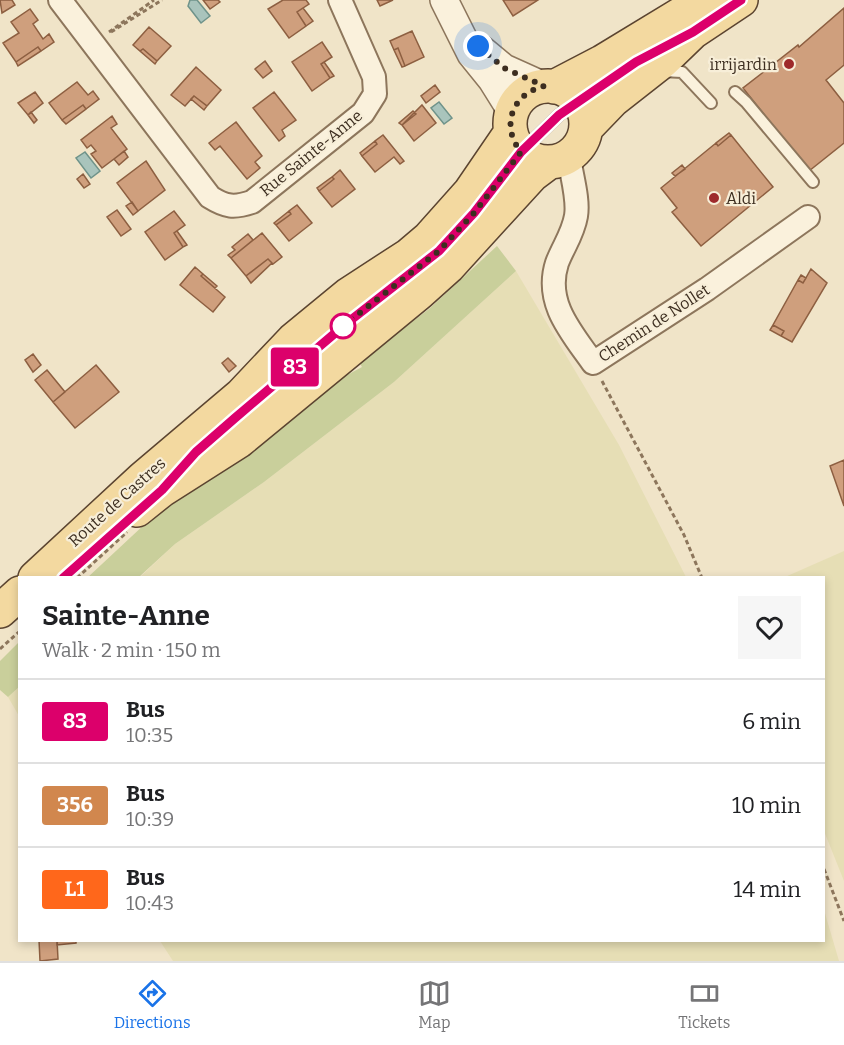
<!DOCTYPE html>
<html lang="en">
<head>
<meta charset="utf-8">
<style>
	body { margin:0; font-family:Bitter,serif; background:#f6f6f6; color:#202124; height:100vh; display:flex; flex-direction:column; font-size:22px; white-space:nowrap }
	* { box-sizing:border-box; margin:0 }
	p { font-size:20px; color:#757577 }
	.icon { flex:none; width:33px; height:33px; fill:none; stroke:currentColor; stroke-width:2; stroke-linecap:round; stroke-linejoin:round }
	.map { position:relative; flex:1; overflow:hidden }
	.details { position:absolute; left:18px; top:576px; width:807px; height:366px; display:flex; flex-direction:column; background:#fff; border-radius:0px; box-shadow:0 3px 9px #0003 }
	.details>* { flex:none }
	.badge { padding:0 12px; border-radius:4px; font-size:21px; line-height:39px }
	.you { position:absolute; width:30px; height:30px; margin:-15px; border:4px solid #fff; border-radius:50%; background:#1a73e8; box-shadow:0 0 0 9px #1a73e833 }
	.map>.badge { position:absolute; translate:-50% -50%; box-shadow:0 0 0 3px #fff }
	.round { display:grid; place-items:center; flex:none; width:63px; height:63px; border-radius:0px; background:#f6f6f6 }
	.headline { display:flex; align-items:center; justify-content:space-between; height:102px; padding:0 24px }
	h1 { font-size:28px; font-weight:700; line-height:45px }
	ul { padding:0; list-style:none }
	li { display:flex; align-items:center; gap:18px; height:84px; padding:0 24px; border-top:2px solid #e0e0e0 }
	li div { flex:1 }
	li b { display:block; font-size:22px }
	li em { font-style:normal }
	li .badge { min-width:66px; font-weight:700; text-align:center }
	.menu { display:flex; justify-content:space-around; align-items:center; height:84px; border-top:2px solid #e0e0e0; background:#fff; font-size:16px; color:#757577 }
	.menu a { display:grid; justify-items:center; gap:3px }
	.menu .selected { color:#1a73e8 }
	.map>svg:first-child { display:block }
	.farmland { fill:#e6deb5 }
	.green { fill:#c9cf9b }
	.water { fill:#a9c4bc; stroke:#6f938a; stroke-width:1.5 }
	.building { fill:#cf9f7d; stroke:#8d5f41; stroke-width:1.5 }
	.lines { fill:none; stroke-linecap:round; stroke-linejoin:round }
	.service-casing { stroke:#8d765c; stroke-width:14 }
	.minor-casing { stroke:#8d765c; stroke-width:26 }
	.tertiary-casing { stroke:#8d765c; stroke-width:30 }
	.primary-casing { stroke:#5b4430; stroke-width:36 }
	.path { stroke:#8d765c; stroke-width:3; stroke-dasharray:4.5 3; stroke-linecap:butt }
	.service { stroke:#faf1dc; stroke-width:10 }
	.minor { stroke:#faf1dc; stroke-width:22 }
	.tertiary { stroke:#faf1dc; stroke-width:27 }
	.primary { stroke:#f3d9a0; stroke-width:33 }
	.line-casing { stroke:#fff; stroke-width:14 }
	.line { stroke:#dc006b; stroke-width:9 }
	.walk { stroke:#3d2e20; stroke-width:6; stroke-dasharray:0 10.8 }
	.poi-dot { fill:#9e2a2b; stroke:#f7eed8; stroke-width:2 }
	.stop-dot { fill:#fff; stroke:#dc006b; stroke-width:3 }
	.labels { text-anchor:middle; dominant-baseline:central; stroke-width:4.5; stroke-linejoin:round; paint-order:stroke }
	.poi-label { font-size:16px; fill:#3d2e20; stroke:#f7eed8; text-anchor:end }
	.street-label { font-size:16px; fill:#3d2e20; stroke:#f7eed8 }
</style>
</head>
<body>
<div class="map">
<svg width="844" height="961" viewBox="0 0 844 961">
	<rect width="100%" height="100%" fill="#f0e4c8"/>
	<!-- farmland -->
	<path class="farmland" d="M516,271L619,445L686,577L139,578L175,544L264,482L394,382Z
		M844,551V881L824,831V578L785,577Z
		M19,687V716L8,697Z
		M824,910L839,961H173L160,941L824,940Z"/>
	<!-- green -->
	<path class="green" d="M497,246L516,271L394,382L264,482L175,544L139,577L87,578L161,509L346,371L349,374L362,367L359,362L429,309Z
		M19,642V687L8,697L0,690V661Z"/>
	<!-- water -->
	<path class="water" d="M190,0H197L210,16L201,23L188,6Z
		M439,102L452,118L444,124L431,108Z
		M85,152L100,171L91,178L76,158Z"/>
	<!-- building -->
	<path class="building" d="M0,0H12L15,5L2,13Z
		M203,0H218L220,2L210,9Z
		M283,0H306L309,4L297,12L306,26L289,38L268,9Z
		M377,0H393L380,6Z
		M503,0H538L513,16Z
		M303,8L313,21L306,26L297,12Z
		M844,8V65L826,80L844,103V143L809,171L743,88L798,45L799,47Z
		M30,9L38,20L33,24L43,39L49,34L54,42L41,51L38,47L16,62L3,43L19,33L11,22Z
		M149,27L171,46L157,61L143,49L140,51L133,45Z
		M412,31L424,57L405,66L398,48L394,50L390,41Z
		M322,42L332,57L321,64L330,78L312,91L292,62Z
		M38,47L41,51L18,66L16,62Z
		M398,48L405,66L402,67L394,50Z
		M143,49L157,61L155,64L140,51Z
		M265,61L272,71L263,78L255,69Z
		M324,62L334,76L330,78L321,64Z
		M196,67L221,90L207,106L194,96L185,106L171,95Z
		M77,82L88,95L93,91L99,99L86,109L83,105L62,120L49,103Z
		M435,85L440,92L426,103L421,96Z
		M35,92L43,103L28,115L18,103Z
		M274,92L296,120L282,130L285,136L279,141L253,108Z
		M194,96L207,106L204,110L191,99Z
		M83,105L86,109L66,124L62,120Z
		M422,105L436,123L414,141L402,125Z
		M413,111L416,114L402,125L399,123Z
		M31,112L37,120L34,123L28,115Z
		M112,116L117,124L111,128L127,149L102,168L91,154L96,151L91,145L87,148L81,140Z
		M236,122L262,156L255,162L260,168L247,179L220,146L215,150L209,143Z
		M729,133L731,135L718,146L716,143Z
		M383,135L404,161L400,164L394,157L375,172L362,156L377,144L375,141Z
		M731,135L773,187L701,246L672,212L677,208L661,188L716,143L718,146Z
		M375,141L377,144L362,156L360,153Z
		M124,151L128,157L119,165L114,159Z
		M146,161L165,190L138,211L117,183Z
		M682,165L685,169L675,176L672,173Z
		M340,170L355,189L332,207L319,191L334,179L332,177Z
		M83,174L90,184L84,188L77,179Z
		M332,177L334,179L319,191L317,188Z
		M132,202L138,211L133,215L126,206Z
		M297,205L312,223L289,241L276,225L291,214L289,211Z
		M117,210L131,229L121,236L107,217Z
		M174,211L185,225L174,233L183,247L165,260L145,232Z
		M289,211L291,214L276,225L274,223Z
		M177,231L187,245L183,247L174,233Z
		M262,233L282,257L273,264L268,259L246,276L231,258Z
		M248,234L253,240L231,258L228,255L235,250L232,247Z
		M268,259L272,263L251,283L246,276Z
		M195,267L203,274L201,276L225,297L213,312L180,285Z
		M811,269L827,283L792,342L781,336L784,331L773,325L798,280L803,283Z
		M203,274L217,286L215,288L201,276Z
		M801,275L806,278L803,283L798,280Z
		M773,325L784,331L781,336L770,330Z
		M33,354L41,365L33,372L25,360Z
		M228,358L236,366L229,372L222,363Z
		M96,365L119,392L75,428L53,402Z
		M47,370L65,392L53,402L35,380Z
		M844,460V506L830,466Z
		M39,940H57L58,959L40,961Z
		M57,940H76V943L57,945Z"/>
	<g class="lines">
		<!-- service casing -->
		<g class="service-casing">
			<path id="service" d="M662,71L682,72L711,103
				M735,92L746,102L813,182
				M261,396L347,323L439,251L474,213L521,152L559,115L639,59"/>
		</g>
		<!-- minor casing -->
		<g class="minor-casing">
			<path id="minor" d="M60,0L210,197C226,207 234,208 252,202L363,113L375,94L374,77L340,0
				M569,157C571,174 579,199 576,216C573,234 563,247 557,263C544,303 572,333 593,363L707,289L808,217"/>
		</g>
		<!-- tertiary casing -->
		<g class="tertiary-casing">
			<path id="tertiary" d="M444,0L471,54L492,80L512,112
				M480,48L504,68L544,86"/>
		</g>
		<!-- primary casing -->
		<g class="primary-casing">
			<path id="primary" d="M510 124a38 38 0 1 1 76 0a38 38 0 1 1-76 0Z
				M554,87L602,62L704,0
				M586,128L613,100L664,60L693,32L741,0
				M137,510L162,490L239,441L419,293L448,267L532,175L548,163
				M35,578L143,478L241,395L293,340L349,294L409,255L429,238L470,192L511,132
				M0,611L20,593"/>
		</g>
		<!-- path -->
		<path class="path" d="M109,32L154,0
			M111,32L162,0
			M602,381L684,535L702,578
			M77,578L127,532
			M0,649L20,631
			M824,869L844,921"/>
		<!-- service -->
		<use href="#service" class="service"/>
		<!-- minor -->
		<use href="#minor" class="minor"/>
		<!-- tertiary -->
		<use href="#tertiary" class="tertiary"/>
		<!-- primary -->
		<use href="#primary" class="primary"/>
	</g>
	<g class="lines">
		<!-- line casing -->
		<g class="line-casing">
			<path id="line" d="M63,578L162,490L196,452L235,418L347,323L439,251L474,213L521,152L559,115L636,62L693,32L741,0"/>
		</g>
		<!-- line -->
		<use href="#line" class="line"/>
		<!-- walk -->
		<path class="walk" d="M343,326L439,251L474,213L521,152C500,126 512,94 544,86L504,68L478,46"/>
	</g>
	<!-- markers -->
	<g class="poi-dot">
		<circle cx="789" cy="64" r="6"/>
		<circle cx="714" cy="198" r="6"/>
	</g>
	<circle class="stop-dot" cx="343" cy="326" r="12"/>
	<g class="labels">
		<!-- poi labels -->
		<g class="poi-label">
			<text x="777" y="64">irrijardin</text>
			<text x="726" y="198" text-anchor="start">Aldi</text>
		</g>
		<!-- street labels -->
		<g class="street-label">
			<text transform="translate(311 153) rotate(-39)">Rue Sainte-Anne</text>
			<text transform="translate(654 323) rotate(-33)">Chemin de Nollet</text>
			<text transform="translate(117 502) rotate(-42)">Route de Castres</text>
		</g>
	</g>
</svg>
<div class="you" style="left:478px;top:46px"></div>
<b class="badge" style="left:295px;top:367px;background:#dc006b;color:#fff">83</b>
<section class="details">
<div class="headline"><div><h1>Sainte-Anne</h1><p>Walk · 2 min · 150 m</p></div><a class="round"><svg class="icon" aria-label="heart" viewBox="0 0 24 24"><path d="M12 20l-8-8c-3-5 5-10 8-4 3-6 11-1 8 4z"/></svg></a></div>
<ul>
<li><span class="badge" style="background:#dc006b;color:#fff">83</span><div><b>Bus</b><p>10:35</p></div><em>6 min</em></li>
<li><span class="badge" style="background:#d1874e;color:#fff">356</span><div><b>Bus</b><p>10:39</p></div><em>10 min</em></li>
<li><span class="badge" style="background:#ff671b;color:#fff">L1</span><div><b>Bus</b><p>10:43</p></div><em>14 min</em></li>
</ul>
</section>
</div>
<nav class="menu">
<a class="selected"><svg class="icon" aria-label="directions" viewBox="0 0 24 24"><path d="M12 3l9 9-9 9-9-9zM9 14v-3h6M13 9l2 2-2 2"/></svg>Directions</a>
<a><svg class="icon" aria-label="map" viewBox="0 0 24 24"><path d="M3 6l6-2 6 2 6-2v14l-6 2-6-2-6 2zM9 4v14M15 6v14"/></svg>Map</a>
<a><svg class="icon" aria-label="tickets" viewBox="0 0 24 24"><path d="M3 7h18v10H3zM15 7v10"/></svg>Tickets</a>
</nav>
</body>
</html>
